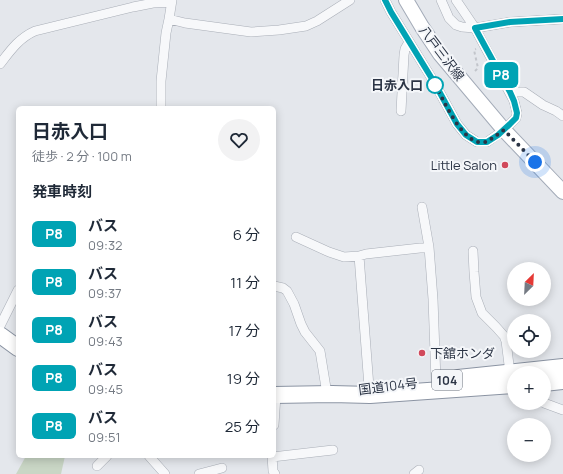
<!DOCTYPE html>
<html lang="ja">
<head>
<meta charset="utf-8">
<style>
	body { margin:0; font-family:Manrope,"Noto Sans JP",sans-serif; background:#f2f2f3; color:#1f2937; height:100vh; display:flex; flex-direction:column; font-size:15px; white-space:nowrap }
	* { box-sizing:border-box; margin:0 }
	p { font-size:13px; color:#747a83 }
	.icon { flex:none; width:22px; height:22px; fill:none; stroke:currentColor; stroke-width:2; stroke-linecap:round; stroke-linejoin:round }
	.map { position:relative; flex:1; overflow:hidden }
	.sheet { position:absolute; left:16px; top:106px; width:260px; height:352px; display:flex; flex-direction:column; background:#fff; border-radius:6px; box-shadow:0 2px 10px #0003 }
	.sheet>* { flex:none }
	.badge { padding:0 8px; border-radius:6px; font-size:14px; line-height:26px }
	.needle { width:26px; rotate:24deg }
	.fabs { position:absolute; left:507px; top:262px; display:grid; gap:8px }
	.fabs a { display:grid; place-items:center; width:44px; height:44px; border-radius:50%; background:#fff; box-shadow:0 2px 10px #0003; font-size:20px }
	.you { position:absolute; width:20px; height:20px; margin:-10px; border:3px solid #fff; border-radius:50%; background:#1a73e8; box-shadow:0 0 0 6px #1a73e833 }
	.map>.badge { position:absolute; translate:-50% -50%; box-shadow:0 0 0 2px #fff }
	h2 { padding:0 16px; font-size:15px; line-height:36px }
	.round { display:grid; place-items:center; flex:none; width:42px; height:42px; border-radius:21px; background:#f2f2f3 }
	.summary { display:flex; align-items:center; justify-content:space-between; height:68px; padding:0 16px }
	h1 { font-size:19px; font-weight:700; line-height:30px }
	ul { padding:0; list-style:none }
	li { display:flex; align-items:center; gap:12px; height:48px; padding:0 16px }
	li div { flex:1 }
	li b { display:block; font-size:15px }
	li em { font-style:normal }
	li .badge { min-width:44px; font-weight:700; text-align:center }
	.map>svg:first-child { display:block }
	.green { fill:#c9d6c5 }
	.lines { fill:none; stroke-linecap:round; stroke-linejoin:round }
	.street-casing { stroke:#a9aeb7; stroke-width:10 }
	.primary-casing { stroke:#a3abb8; stroke-width:16 }
	.highway-casing { stroke:#8b94a3; stroke-width:18 }
	.path { stroke:#c2c5cb; stroke-width:2; stroke-dasharray:3 3; stroke-linecap:butt }
	.street { stroke:#f7f8fa; stroke-width:9 }
	.primary { stroke:#fff; stroke-width:14 }
	.highway { stroke:#fff; stroke-width:16 }
	.line-casing { stroke:#fff; stroke-width:9 }
	.line { stroke:#00a3b4; stroke-width:6 }
	.walk { stroke:#2b3445; stroke-width:4; stroke-dasharray:0 7.2 }
	.stop-dot { fill:#fff; stroke:#00a3b4; stroke-width:2 }
	.poi-dot { fill:#d1495b; stroke:#f4f6f9; stroke-width:1.5 }
	.labels { text-anchor:middle; dominant-baseline:central; stroke-width:4; stroke-linejoin:round; paint-order:stroke }
	.shield { fill:#f4f6f9; stroke:#676e7b; stroke-width:1 }
	.shield-label { font-size:12px; font-weight:bold; fill:#2b3445 }
	.street-label { font-size:13px; fill:#2b3445; stroke:#f4f6f9 }
	.stop-label { font-size:13px; font-weight:bold; fill:#2b3445; stroke:#f4f6f9; text-anchor:end }
	.poi-label { font-size:13px; fill:#2b3445; stroke:#f4f6f9; text-anchor:end }
</style>
</head>
<body>
<div class="map">
<svg width="563" height="474" viewBox="0 0 563 474">
	<rect width="100%" height="100%" fill="#e4e7ec"/>
	<!-- green -->
	<path class="green" d="M26,456H65L61,474H16Z"/>
	<g class="lines">
		<!-- street casing -->
		<g class="street-casing">
			<path id="street" d="M385,0L391,12L434,82L457,124L466,135L477,142H487L504,130L516,118L517,113L514,101L484,45L475,28L456,0
				M441,0L449,18L456,25L462,27L475,28L511,22L563,19
				M169,19L185,23L251,32L279,30L306,26L317,21L350,0
				M0,64C10,51 19,38 35,31L133,7L153,3L171,2
				M510,92H524L543,105L556,111L563,116
				M161,108V81L166,33L169,19L172,0
				M401,111L404,55L405,49L409,42
				M422,207L429,247L433,299L436,381
				M296,237L329,252L344,257L359,256L369,387
				M473,251L474,272L476,297L482,313L496,327L504,336L506,341L510,373
				M359,256L366,254L429,247
				M274,286L283,288L287,291L294,304L301,324L305,332L320,351L327,394
				M0,326L18,290
				M544,403L563,410
				M274,425L276,395
				M149,456L165,474
				M272,456L273,471L275,474
				M272,457L333,450
				M97,466L107,456
				M199,474L222,468
				M414,474L419,470"/>
		</g>
		<!-- primary casing -->
		<g class="primary-casing">
			<path id="primary" d="M406,0L422,27L440,54L504,130L563,192"/>
		</g>
		<!-- highway casing -->
		<g class="highway-casing">
			<path id="highway" d="M0,335L18,348
				M458,378L563,367
				M544,383L563,381
				M274,395L332,394L370,395L514,385"/>
		</g>
		<!-- path -->
		<path class="path" d="M475,71L478,68L474,50L476,49"/>
		<!-- street -->
		<use href="#street" class="street"/>
		<!-- primary -->
		<use href="#primary" class="primary"/>
		<!-- highway -->
		<use href="#highway" class="highway"/>
	</g>
	<g class="lines">
		<!-- line casing -->
		<g class="line-casing">
			<path id="line" d="M385,0L391,12L434,82L457,124L466,135L477,142H487L498,135L510,124L516,118L517,113L514,101L510,92L475,28L510,22L563,19"/>
		</g>
		<!-- line -->
		<use href="#line" class="line"/>
		<!-- walk -->
		<path class="walk" d="M435,85L434,82C443,99 459,137 478,142C481,142 484,142 487,142L504,130L535,162"/>
	</g>
	<!-- markers -->
	<circle class="stop-dot" cx="435" cy="85" r="8"/>
	<g class="poi-dot">
		<circle cx="505" cy="165" r="4"/>
		<circle cx="422" cy="353" r="4"/>
	</g>
	<g class="labels">
		<!-- shield labels -->
		<rect class="shield" x="432" y="370" width="30" height="20" rx="3"/>
		<g class="shield-label">
			<text x="447" y="380">104</text>
		</g>
		<!-- street labels -->
		<g class="street-label">
			<text transform="translate(442 53) rotate(53)">八戸三沢線</text>
			<text transform="translate(388 386) rotate(-7)">国道104号</text>
		</g>
		<!-- stop labels -->
		<g class="stop-label">
			<text x="423" y="85">日赤入口</text>
		</g>
		<!-- poi labels -->
		<g class="poi-label">
			<text x="497" y="165">Little Salon</text>
			<text x="430" y="353" text-anchor="start">下舘ホンダ</text>
		</g>
	</g>
</svg>
<div class="fabs">
<a><svg class="needle" viewBox="-14 -14 28 28"><path d="M0-13l5 13h-10z" fill="#e53935"/><path d="M0 13l5-13h-10z" fill="#747a83"/></svg></a>
<a><svg class="icon" aria-label="locate" viewBox="0 0 24 24"><circle cx="12" cy="12" r="6"/><path d="M12 2v4M12 18v4M2 12h4M18 12h4"/></svg></a>
<a>+</a>
<a>−</a>
</div>
<div class="you" style="left:535px;top:162px"></div>
<b class="badge" style="left:501px;top:75px;background:#00a3b4;color:#fff">P8</b>
<section class="sheet">
<div class="summary"><div><h1>日赤入口</h1><p>徒歩 · 2 分 · 100 m</p></div><a class="round"><svg class="icon" aria-label="heart" viewBox="0 0 24 24"><path d="M12 20l-8-8c-3-5 5-10 8-4 3-6 11-1 8 4z"/></svg></a></div>
<h2>発車時刻</h2>
<ul>
<li><span class="badge" style="background:#00a3b4;color:#fff">P8</span><div><b>バス</b><p>09:32</p></div><em>6 分</em></li>
<li><span class="badge" style="background:#00a3b4;color:#fff">P8</span><div><b>バス</b><p>09:37</p></div><em>11 分</em></li>
<li><span class="badge" style="background:#00a3b4;color:#fff">P8</span><div><b>バス</b><p>09:43</p></div><em>17 分</em></li>
<li><span class="badge" style="background:#00a3b4;color:#fff">P8</span><div><b>バス</b><p>09:45</p></div><em>19 分</em></li>
<li><span class="badge" style="background:#00a3b4;color:#fff">P8</span><div><b>バス</b><p>09:51</p></div><em>25 分</em></li>
</ul>
</section>
</div>
</body>
</html>
